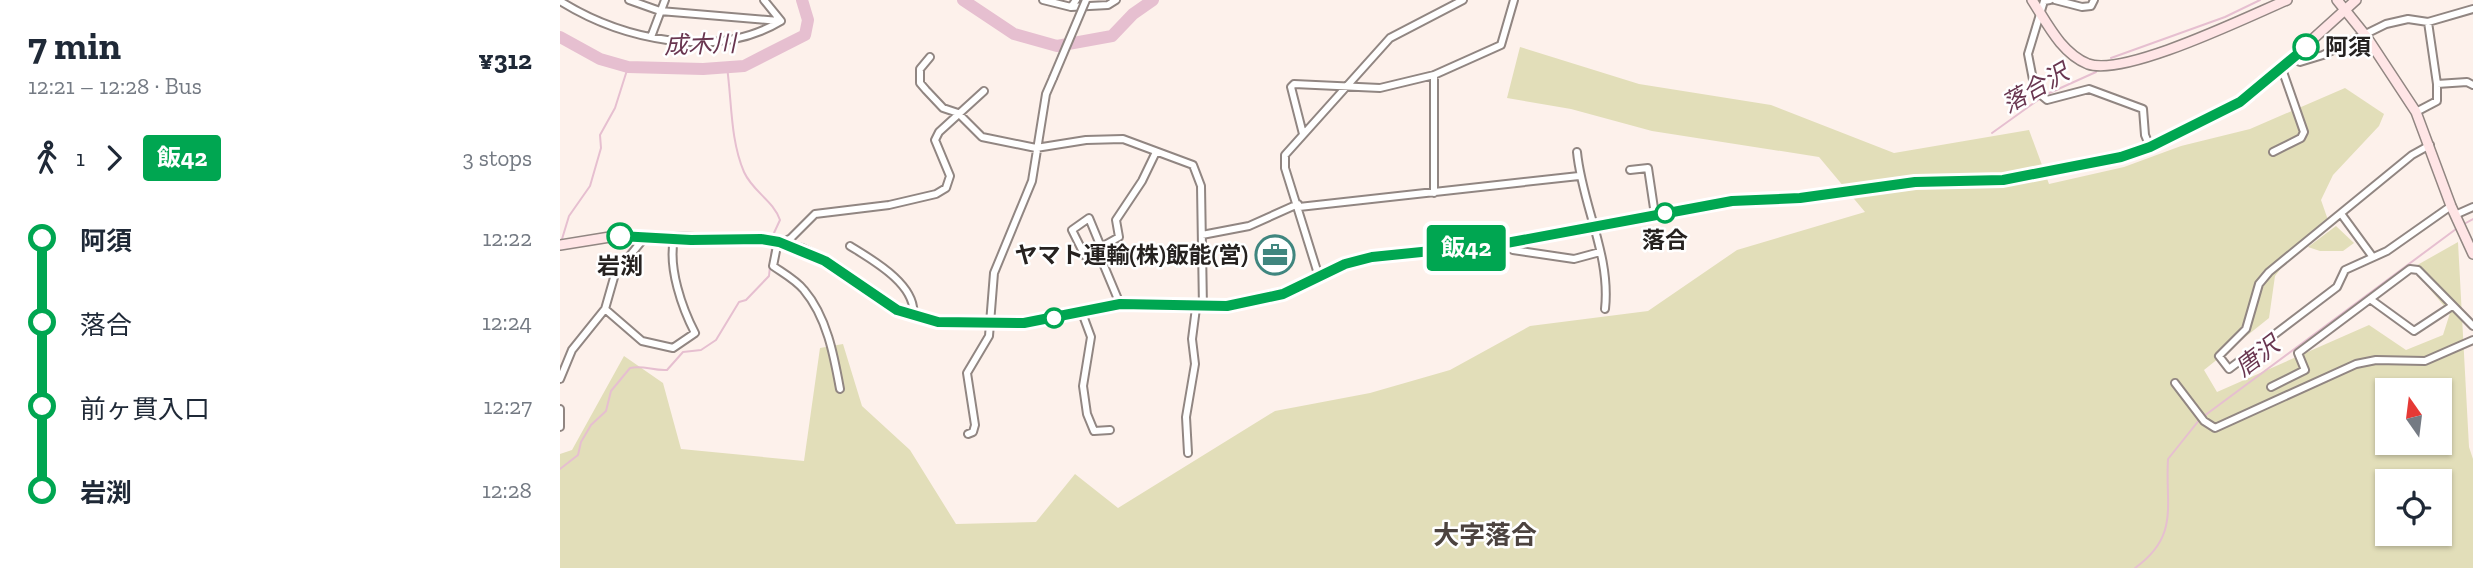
<!DOCTYPE html>
<html lang="en">
<head>
<meta charset="utf-8">
<style>
	body { margin:0; font-family:"Zilla Slab","Noto Sans JP",serif; background:#f2f2f3; color:#1f2937; height:100vh; display:flex; flex-direction:column; font-size:26px; white-space:nowrap }
	* { box-sizing:border-box; margin:0 }
	p { font-size:23px; color:#747a83 }
	.icon { flex:none; width:38px; height:38px; fill:none; stroke:currentColor; stroke-width:2; stroke-linecap:round; stroke-linejoin:round }
	.map { position:relative; flex:1; overflow:hidden }
	.side { display:flex; flex-direction:column; background:#fff; width:560px }
	.side>* { flex:none }
	.badge { padding:0 14px; border-radius:5px; font-size:24px; line-height:46px }
	.needle { width:46px; rotate:346deg }
	.buttons { position:absolute; left:1815px; top:378px; display:grid; gap:14px }
	.buttons a { display:grid; place-items:center; width:77px; height:77px; border-radius:0px; background:#fff; box-shadow:0 2px 5px #0004; font-size:35px }
	.map>.badge { position:absolute; translate:-50% -50%; box-shadow:0 0 0 4px #fff }
	.legs { display:flex; align-items:center; gap:10px; height:77px; padding:0 28px; font-size:23px }
	.legs p { margin-inline-start:auto }
	.head { display:flex; align-items:center; justify-content:space-between; height:119px; padding:0 28px }
	h1 { font-size:38px; font-weight:800; line-height:52px }
	ul { padding:0 28px; list-style:none }
	li { display:flex; align-items:center; gap:24px; height:84px; font-size:26px }
	li i { display:grid; place-items:center; width:10px; height:100%; margin:0 9px; background:currentColor }
	li i::after { content:''; width:18px; height:18px; margin:-9px; border:5px solid; border-radius:50%; background:#fff }
	li p { margin-inline-start:auto }
	li:first-child i { background:linear-gradient(#0000 50%,currentColor 0) }
	li:last-child i { background:linear-gradient(currentColor 50%,#0000 0) }
	main { display:flex; flex:1; min-height:0 }
	.map>svg:first-child { display:block }
	.green { fill:#e2deb9; fill-rule:evenodd }
	.lines { fill:none; stroke-linecap:round; stroke-linejoin:round }
	.stream { stroke:#e6bfd0; stroke-width:2 }
	.river { stroke:#e6bfd0; stroke-width:12 }
	.street-casing { stroke:#918682; stroke-width:10 }
	.secondary-casing { stroke:#918682; stroke-width:12 }
	.street { stroke:#fff; stroke-width:6 }
	.secondary { stroke:#ffe5e6; stroke-width:9 }
	.street-bridge-casing { stroke:#918682; stroke-width:10; stroke-linecap:butt }
	.street-bridge { stroke:#fff; stroke-width:6 }
	.line-1-casing { stroke:#fff; stroke-width:16 }
	.line-1 { stroke:#00a651; stroke-width:10 }
	.stop-1-dot { fill:#fff; stroke:#00a651; stroke-width:3.5 }
	.labels { text-anchor:middle; dominant-baseline:central; stroke-width:5; stroke-linejoin:round; paint-order:stroke }
	.stop-label { font-size:23px; font-weight:bold; fill:#262220; stroke:#fff }
	.poi-label { font-size:23px; font-weight:bold; fill:#262220; stroke:#fff; text-anchor:end }
	.water-label { font-size:24px; font-style:italic; fill:#693650; stroke:#fff }
	.quarter-label { font-size:26px; font-weight:bold; fill:#4c433f; stroke:#fff }
</style>
</head>
<body>
<main>
<section class="side">
<div class="head"><div><h1>7 min</h1><p>12:21 – 12:28 · Bus</p></div><b>¥312</b></div>
<div class="legs"><svg class="icon" aria-label="walk" viewBox="0 0 24 24"><circle cx="13" cy="4" r="2"/><path d="M13 8l-2 6 4 7M11 14l-3 7M7 12l3-4h3l4 4"/></svg>1<svg class="icon" aria-label="forward" viewBox="0 0 24 24"><path d="M9 5l7 7-7 7"/></svg><b class="badge" style="background:#00a651;color:#fff">飯42</b><p>3 stops</p></div>
<ul>
<li><i style="color:#00a651"></i><b>阿須</b><p>12:22</p></li>
<li><i style="color:#00a651"></i><span>落合</span><p>12:24</p></li>
<li><i style="color:#00a651"></i><span>前ヶ貫入口</span><p>12:27</p></li>
<li><i style="color:#00a651"></i><b>岩渕</b><p>12:28</p></li>
</ul>
</section>
<div class="map">
<svg width="1913" height="568" viewBox="0 0 1913 568">
	<rect width="100%" height="100%" fill="#fdf1eb"/>
	<!-- green -->
	<path class="green" d="M960,47L1079,84L1211,105L1334,153L1469,130L1489,184L1564,167L1621,146L1690,129L1785,88L1824,114L1819,126L1773,175L1761,200L1768,220L1741,242L1715,276L1709,318L1644,370L1657,392L1809,325L1846,350L1883,335L1890,313L1852,268L1898,242L1909,447L1913,459V568H0V454L12,450L64,356L103,383L121,449L244,461L260,348L283,344L302,406L350,450L396,524L476,522L515,474L558,508L715,411L810,393L890,370L970,326L1088,311L1177,250L1305,212L1259,157L1092,131L1011,109L947,98ZM1827,390H1880V443H1827ZM1827,481H1880V534H1827Z
		M1776,226L1794,243L1783,251H1760L1748,247Z"/>
	<g class="lines">
		<!-- stream -->
		<path class="stream" d="M1551,58L1665,17L1700,0
			M167,67C172,102 170,139 184,172C193,192 213,200 220,220L213,235
			M1432,133L1485,95L1536,72
			M1904,224L1913,219
			M2,239L9,216L30,186L41,148L40,135L55,108L68,67
			M0,469L18,455L21,442L31,425L46,411L51,391L70,368C84,365 93,371 107,370L123,352L141,350L156,340L179,302L186,300L209,276L212,247
			M1575,568C1620,536 1605,505 1608,459L1640,419L1896,229"/>
		<!-- river -->
		<path class="river" d="M403,0L454,34L497,46L552,36L573,14L593,0
			M0,37L40,59L68,67L143,69L184,66L245,35L248,20L242,0"/>
		<!-- street casing -->
		<g class="street-casing">
			<path id="street" d="M69,0L100,11L219,21
				M204,0L221,21
				M483,0L511,7L516,0
				M1490,0L1484,1L1468,54L1475,90L1487,100L1529,89L1583,109L1585,135L1590,147
				M1495,0L1522,7L1531,6L1534,0
				M0,1C61,39 155,61 221,21
				M511,7L548,5L556,0
				M1868,22L1877,84L1907,82L1913,85
				M91,37L105,0
				M370,57L360,69V83L366,90L383,108L398,113L422,137L476,148L526,140L563,139L633,165L641,186L643,308
				M1733,59L1740,62L1763,55L1826,24L1848,19L1868,22L1913,9
				M1856,112L1877,101V84
				M743,134L731,87L734,84L820,88L874,75L941,45L954,0
				M1870,145L1852,155L1709,272L1699,284L1686,329L1659,356L1669,369L1777,287L1785,270L1827,251L1891,206
				M1017,152C1022,205 1051,255 1045,309
				M1713,152L1741,138L1744,132L1722,69
				M1070,170L1088,168L1095,215
				M874,193V75
				M739,207L1019,176
				M1782,215L1812,256
				M1895,215L1913,207
				M642,235L689,226L738,204
				M942,245L953,250L1014,259L1040,252
				M290,246C311,259 358,285 353,316
				M541,247L529,218L512,230L525,256L559,237L556,220L582,181L596,152
				M537,249L560,304
				M759,277L725,168V155L830,38L903,0
				M1810,299L1854,331L1892,306
				M45,309L82,341L113,348L135,333C122,308 108,268 114,239
				M521,310L531,337L523,386L527,414L534,431L550,430
				M0,379L12,350L45,309L55,274L85,237
				M1615,383L1644,421L1655,428L1796,364L1816,360L1865,361L1913,340
				M1711,387L1745,370L1738,353L1850,269L1858,270L1913,326
				M280,389C274,356 267,317 244,290C236,280 223,273 213,266L217,246L231,238L255,214L329,205L376,194L386,188L390,176L375,140L379,132L424,91
				M0,409V427
				M408,434L413,432L415,425L407,373L429,336L434,273L472,181L486,94L493,78
				M628,453L626,417L635,364L632,339L636,308"/>
		</g>
		<!-- secondary casing -->
		<g class="secondary-casing">
			<path id="secondary" d="M1472,0C1487,23 1501,53 1528,64C1565,77 1689,16 1727,0
				M1777,0L1806,36L1856,112L1891,206L1913,254
				M0,245L56,236L209,240L242,249L266,261L337,310L364,319L393,323H464L557,304L667,306L723,294L785,264L812,257L941,244L1172,201L1240,198L1355,182L1443,180L1561,157L1590,147L1691,95L1796,0"/>
		</g>
		<!-- street -->
		<use href="#street" class="street"/>
		<!-- secondary -->
		<use href="#secondary" class="secondary"/>
		<!-- street-bridge casing -->
		<g class="street-bridge-casing">
			<path id="street-bridge" d="M493,78L526,0"/>
		</g>
		<!-- street-bridge -->
		<use href="#street-bridge" class="street-bridge"/>
	</g>
	<g class="lines">
		<!-- line-1 casing -->
		<g class="line-1-casing">
			<path id="line-1" d="M60,236L131,240L201,239L219,242L265,261L337,310L378,322L464,323L560,304L667,306L723,294L785,264L812,257L941,244L1172,201L1240,198L1355,182L1443,180L1561,157L1590,147L1680,102L1746,47"/>
		</g>
		<!-- line-1 -->
		<use href="#line-1" class="line-1"/>
	</g>
	<!-- icons -->
	<defs>
		<g id="office-ring" transform="scale(2.0125)"><circle r="9.5" fill="#fff" stroke="#40867f" stroke-width="1.5"/><path d="M-6-3h4V-5.5h4V-3h4V5H-6ZM-1-4.5V-3h2v-1.5ZM-6 0V1H6V0Z" fill="#40867f"/></g>
	</defs>
	<g fill-rule="evenodd">
		<use href="#office-ring" x="715" y="255"/>
	</g>
	<!-- markers -->
	<g class="stop-1-dot">
		<circle cx="1746" cy="47" r="12"/>
		<circle cx="1105" cy="213" r="9"/>
		<circle cx="60" cy="236" r="12"/>
		<circle cx="494" cy="318" r="9"/>
	</g>
	<g class="labels">
		<!-- stop labels -->
		<g class="stop-label">
			<text x="1765" y="47" text-anchor="start">阿須</text>
			<text x="1105" y="240">落合</text>
			<text x="60" y="266">岩渕</text>
		</g>
		<!-- poi labels -->
		<g class="poi-label">
			<text x="688" y="255">ヤマト運輸(株)飯能(営)</text>
		</g>
		<!-- water labels -->
		<g class="water-label">
			<text transform="translate(140 44) rotate(-2)">成木川</text>
			<text transform="translate(1475 88) rotate(-30)">落合沢</text>
			<text transform="translate(1697 356) rotate(-37)">唐沢</text>
		</g>
		<!-- quarter labels -->
		<g class="quarter-label">
			<text x="925" y="535">大字落合</text>
		</g>
	</g>
</svg>
<div class="buttons">
<a><svg class="needle" viewBox="-14 -14 28 28"><path d="M0-13l5 13h-10z" fill="#e53935"/><path d="M0 13l5-13h-10z" fill="#747a83"/></svg></a>
<a><svg class="icon" aria-label="locate" viewBox="0 0 24 24"><circle cx="12" cy="12" r="6"/><path d="M12 2v4M12 18v4M2 12h4M18 12h4"/></svg></a>
</div>
<b class="badge" style="left:906px;top:248px;background:#00a651;color:#fff">飯42</b>
</div>
</main>
</body>
</html>
